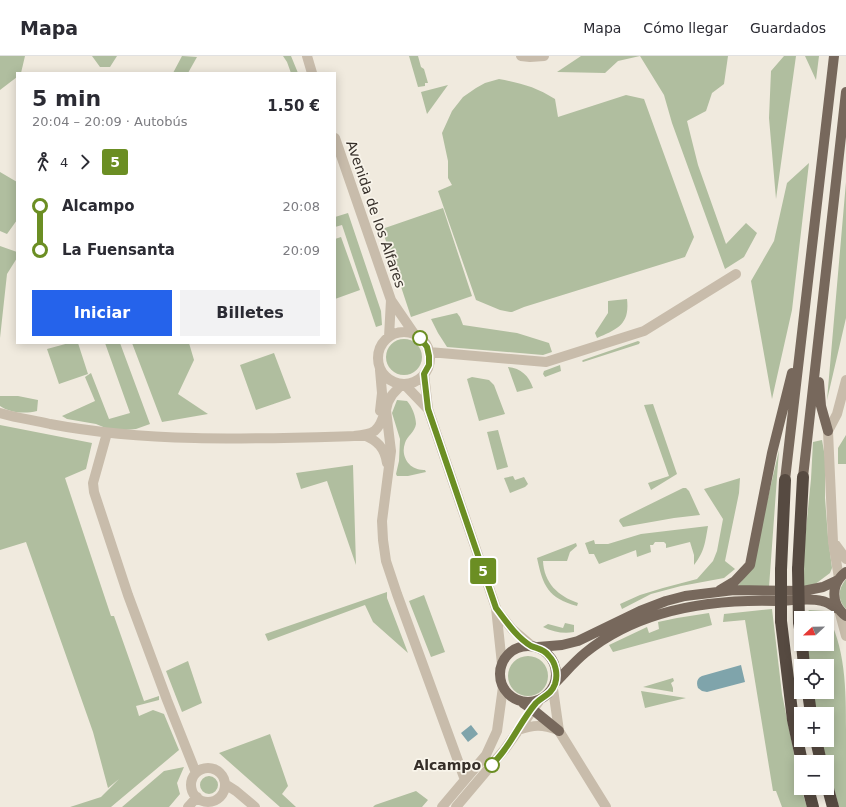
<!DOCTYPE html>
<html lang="es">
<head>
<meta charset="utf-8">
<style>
	body { margin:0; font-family:"DejaVu Sans",sans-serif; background:#f2f2f3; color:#2b2b33; height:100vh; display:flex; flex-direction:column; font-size:15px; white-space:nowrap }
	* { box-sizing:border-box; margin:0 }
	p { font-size:13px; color:#7c7c81 }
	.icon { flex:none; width:22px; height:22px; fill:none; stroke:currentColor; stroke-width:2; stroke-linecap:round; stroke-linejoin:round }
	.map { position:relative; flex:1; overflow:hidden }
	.panel { position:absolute; left:16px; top:16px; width:320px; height:272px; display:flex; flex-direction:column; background:#fff; border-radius:0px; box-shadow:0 2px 10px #0003 }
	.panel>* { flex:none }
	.badge { padding:0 8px; border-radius:3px; font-size:14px; line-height:26px }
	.needle { width:26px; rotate:248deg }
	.fabs { position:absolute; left:794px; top:555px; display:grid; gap:8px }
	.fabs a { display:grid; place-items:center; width:40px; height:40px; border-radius:0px; background:#fff; box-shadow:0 2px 10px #0003; font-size:20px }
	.map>.badge { position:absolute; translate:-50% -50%; box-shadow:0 0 0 2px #fff }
	.legs { display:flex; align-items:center; gap:6px; height:44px; padding:0 16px; font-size:13px }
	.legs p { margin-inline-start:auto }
	.headline { display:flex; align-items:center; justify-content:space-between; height:68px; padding:0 16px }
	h1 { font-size:22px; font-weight:700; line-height:30px }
	.primary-button { display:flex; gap:8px; margin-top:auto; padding:8px 16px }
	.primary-button a { flex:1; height:46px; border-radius:0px; background:#2563eb; color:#fff; font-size:16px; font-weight:700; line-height:46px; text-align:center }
	.primary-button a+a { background:#f2f2f3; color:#2b2b33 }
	ul { padding:0 16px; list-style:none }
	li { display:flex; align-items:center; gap:14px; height:44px; font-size:15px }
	li i { display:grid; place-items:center; width:6px; height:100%; margin:0 5px; background:currentColor }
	li i::after { content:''; width:10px; height:10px; margin:-5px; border:3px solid; border-radius:50%; background:#fff }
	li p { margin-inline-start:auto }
	li:first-child i { background:linear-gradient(#0000 50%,currentColor 0) }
	li:last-child i { background:linear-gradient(currentColor 50%,#0000 0) }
	header { display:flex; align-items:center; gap:24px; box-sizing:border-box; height:56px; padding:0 20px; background:#fff; border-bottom:1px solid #e1e1e2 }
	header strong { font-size:19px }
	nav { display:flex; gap:22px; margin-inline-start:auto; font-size:14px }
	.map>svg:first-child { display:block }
	.green { fill:#b0be9f }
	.water { fill:#7fa4ab }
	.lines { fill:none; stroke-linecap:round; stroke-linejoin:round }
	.minor { stroke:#c8bcab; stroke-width:10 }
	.major { stroke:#77685c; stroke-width:10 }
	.highway { stroke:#564a41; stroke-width:12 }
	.highway-bridge { stroke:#564a41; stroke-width:12 }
	.line-1-casing { stroke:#fff; stroke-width:9 }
	.line-1 { stroke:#6b8e23; stroke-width:6 }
	.stop-1-dot { fill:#fff; stroke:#6b8e23; stroke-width:2 }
	.labels { text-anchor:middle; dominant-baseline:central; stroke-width:3.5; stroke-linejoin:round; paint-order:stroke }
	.street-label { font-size:14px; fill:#362f29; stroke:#f8f4ea }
	.stop-label { font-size:14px; font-weight:bold; fill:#362f29; stroke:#f8f4ea; text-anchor:end }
</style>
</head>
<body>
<header>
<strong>Mapa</strong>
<nav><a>Mapa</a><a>Cómo llegar</a><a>Guardados</a></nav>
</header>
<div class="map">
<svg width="846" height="751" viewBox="0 0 846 751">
	<rect width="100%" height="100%" fill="#f0eade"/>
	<!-- green -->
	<path class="green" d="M0,0H25L21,17H17V21L0,34Z
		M92,0H117L110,11H100Z
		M182,0L197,1L188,17H173Z
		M283,0H291L298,17H291L287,6Z
		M409,0H418L421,11L424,13L428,27H425V30L418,31Z
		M581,0H728L724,28L712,37L706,55L687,65L698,109L726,188L746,167L757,177L744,201L725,213L672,67L664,39L640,0L618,5L605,17L557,16Z
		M784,0H796L776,143L769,62L771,15Z
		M805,0H819L816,24Z
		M499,23C521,27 536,31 555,43L558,61L626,39L644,43L694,181L685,201L524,251L512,256H510L500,254L476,244L438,135L452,129L448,122V105L442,77L452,55L463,41L476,32L485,27Z
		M448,29L427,58L421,36Z
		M809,107L792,254L772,343L751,225L774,185L787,127Z
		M0,116L17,126V164L7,178L0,175Z
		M846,126V262L827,344Z
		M443,152L472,240L411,261L382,173Z
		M348,157L381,255L382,269L376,271L342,169L335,171V161Z
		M341,181L360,234L335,243V183Z
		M0,190L17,196V202L7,218L0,282Z
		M627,243C630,269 617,273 597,282L595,277L608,257V245Z
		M457,257L460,261L463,269L517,277L549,287L552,296L543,299L447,291L438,277L431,263Z
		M386 301a18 18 0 1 1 36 0a18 18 0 1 1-36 0Z
		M638,285L640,286L639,288L583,306L582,305L583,304Z
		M69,287H78L88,318L59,328L47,293Z
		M105,287H120L150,368L136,373L113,375L96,368L67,363L62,360L95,345L85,321L91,317L109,363L130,357Z
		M132,287H189L194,304L178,338L208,358L162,366Z
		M274,297L291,342L256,354L240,309Z
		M560,309L561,315L545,321L543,318L544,315Z
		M508,311C521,312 529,320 533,332L517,336Z
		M472,321L489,324L494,329L505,358L479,365L467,323Z
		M0,340H18L38,344L37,355C25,358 10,357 0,350Z
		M397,344L407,345C412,350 416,361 416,368C415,376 407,380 405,387C400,401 410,415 425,414L426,416L408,420H397L396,418L399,405L400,383L392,357Z
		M653,348L677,418L651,434L648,427L669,420L644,349Z
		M0,369L92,387L86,413L65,422L111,560H114L144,645L159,640V644L136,650L139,660L153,654L164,658L179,694L111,751H70L101,741L119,723L108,732L93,676L26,486L0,494Z
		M498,374L508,411L497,414L487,376Z
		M846,379V408H838V392Z
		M822,384L825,401V442L828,481L832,512L830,517L814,529L804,531L803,503L811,423L813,386Z
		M779,394L769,531L738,530L746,519L766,450Z
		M353,409L356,509L327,425L301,433L296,417Z
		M513,420L515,424L524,421L528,428L525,431L510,437L504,422Z
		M740,422L739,437L725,505L735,513L724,522L681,530L651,538L622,553L620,548L640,539L663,532L697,523L713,505L717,495L723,463L704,433Z
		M683,432H686L689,435L700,459L674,462L623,471L619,465L620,463Z
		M708,470C705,486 705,495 694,509V499L690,486L666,492V488L664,486H655L653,489H650L651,496L637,501L636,494L599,508L594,498H589L585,487L594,484L595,488H608L641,478Z
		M576,487L577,490L570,496L567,505H543C544,527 558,540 578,547L577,550C548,542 543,530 537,502Z
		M846,523V553C837,544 838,533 846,523Z
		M387,536V542L408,597L373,566L365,549L268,585L265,578Z
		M424,539L445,596L431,601L409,545Z
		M772,553L782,638L801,732L807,751H782L776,735H773L745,564L723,566L724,558Z
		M809,554L825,555C846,590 846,634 846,674C846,700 846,725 846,751H839L821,684H827V658H816L813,636H827V610H809L807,588H827V562H803Z
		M709,557L712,569L613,596L609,589L647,571L649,577L659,573L658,566L677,562Z
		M565,567L574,569V576C564,578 553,576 543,571L548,568L563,572Z
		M508 620a20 20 0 1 1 40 0a20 20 0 1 1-40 0Z
		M188,605L202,647L182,656L166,615Z
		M673,622L674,625L671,627L673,632V636L643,631Z
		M641,635L686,642L645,652Z
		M270,678L288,730L282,738L296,751H280L219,697Z
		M184,711L177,727L180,738L169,751H122L164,715Z
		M200 729a9 9 0 1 1 18 0a9 9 0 1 1-18 0Z
		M416,735L428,744L422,751H373L375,749Z"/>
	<!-- water -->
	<path class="water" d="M741,609L745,626L707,636L702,635L698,632C696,627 697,622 702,620Z
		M471,669L478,678L468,686L461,677Z"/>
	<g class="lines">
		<!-- minor -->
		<path class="minor" d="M307,0L312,17
			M521,0L530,1L544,0
			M335,82L391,244L415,279
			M378 302a26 26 0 1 1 52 0a26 26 0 1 1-52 0Z
			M389,281L391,244
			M429,296L546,306L644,275L736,218
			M380,314L382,337L380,355
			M424,318L428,353L496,552L502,608
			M402,328L392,339L388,346L386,354L391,395L382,465L383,484L386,505L397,538L465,724
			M404,328L428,353
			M0,357C17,362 33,364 50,368C150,387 252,383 354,380C374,378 379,376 385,355
			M107,377L93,427L94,436L128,539L167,644L196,717
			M363,379C378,384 385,393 387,407
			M835,488L846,503
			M839,522L833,486L828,375L837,358L846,324
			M496,553L512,573L532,590
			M839,554L846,580
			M553,633L559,675L606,751
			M518,674C534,669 541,668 558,674
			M191 729a17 17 0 1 1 34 0a17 17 0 1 1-34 0Z
			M225,728L236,735L255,751
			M188,751L197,741
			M442,751L486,699L497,675L503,631
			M456,751L505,693L539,645"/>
		<!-- major -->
		<path class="major" d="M819,326L821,350L828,375
			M803,421L846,36
			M785,424L834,0
			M846,516C830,528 831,549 846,560
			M720,534L735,525L750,509L772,397L792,317
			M500 618a28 28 0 1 1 56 0a28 28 0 1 1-56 0Z
			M538,591L562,589L578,585L640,555L666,545L685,540L734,534L803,535L823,531L838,524
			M555,627C565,617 574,606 585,597C639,553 710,543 777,545C792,545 808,541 822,545C828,546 833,550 838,553
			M523,647L532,653L559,675"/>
		<!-- highway -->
		<path class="highway" d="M798,513L803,421
			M781,514L785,424
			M781,565L793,664L802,706
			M799,566L801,580
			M802,588L804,610
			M808,636L811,658
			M816,684L821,706
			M827,729L833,751
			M808,732L813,751"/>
		<!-- highway-bridge -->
		<path class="highway-bridge" d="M798,513L799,566
			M781,514V565"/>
	</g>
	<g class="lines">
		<!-- line-1 casing -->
		<g class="line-1-casing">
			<path id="line-1" d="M420,282L427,291L429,300V309L424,318L428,353L496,552C506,565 516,581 531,590C538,593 544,593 549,600C556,607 558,619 555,628C551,639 543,640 536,647C524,661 516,678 505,693C501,699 496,704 492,709"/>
		</g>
		<!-- line-1 -->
		<use href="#line-1" class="line-1"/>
	</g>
	<!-- markers -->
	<g class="stop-1-dot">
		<circle cx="420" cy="282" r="7"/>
		<circle cx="492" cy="709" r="7"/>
	</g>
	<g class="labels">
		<!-- street labels -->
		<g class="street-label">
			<text transform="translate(376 158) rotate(71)">Avenida de los Alfares</text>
		</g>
		<!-- stop labels -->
		<g class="stop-label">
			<text x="481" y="709">Alcampo</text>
		</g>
	</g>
</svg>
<div class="fabs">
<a><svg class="needle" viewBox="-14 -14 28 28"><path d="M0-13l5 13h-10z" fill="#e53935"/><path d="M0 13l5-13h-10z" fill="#7c7c81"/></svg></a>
<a><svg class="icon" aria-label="locate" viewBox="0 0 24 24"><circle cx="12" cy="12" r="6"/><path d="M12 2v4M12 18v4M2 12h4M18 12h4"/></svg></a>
<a>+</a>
<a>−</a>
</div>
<b class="badge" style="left:483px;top:515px;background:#6b8e23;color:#fff">5</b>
<section class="panel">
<div class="headline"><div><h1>5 min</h1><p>20:04 – 20:09 · Autobús</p></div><b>1.50 €</b></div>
<div class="legs"><svg class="icon" aria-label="walk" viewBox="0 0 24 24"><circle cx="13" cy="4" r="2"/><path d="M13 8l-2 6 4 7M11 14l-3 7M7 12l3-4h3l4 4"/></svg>4<svg class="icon" aria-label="forward" viewBox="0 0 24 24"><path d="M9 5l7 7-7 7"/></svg><b class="badge" style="background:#6b8e23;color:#fff">5</b></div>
<ul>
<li><i style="color:#6b8e23"></i><b>Alcampo</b><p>20:08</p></li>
<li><i style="color:#6b8e23"></i><b>La Fuensanta</b><p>20:09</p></li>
</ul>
<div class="primary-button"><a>Iniciar</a><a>Billetes</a></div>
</section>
</div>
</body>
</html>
